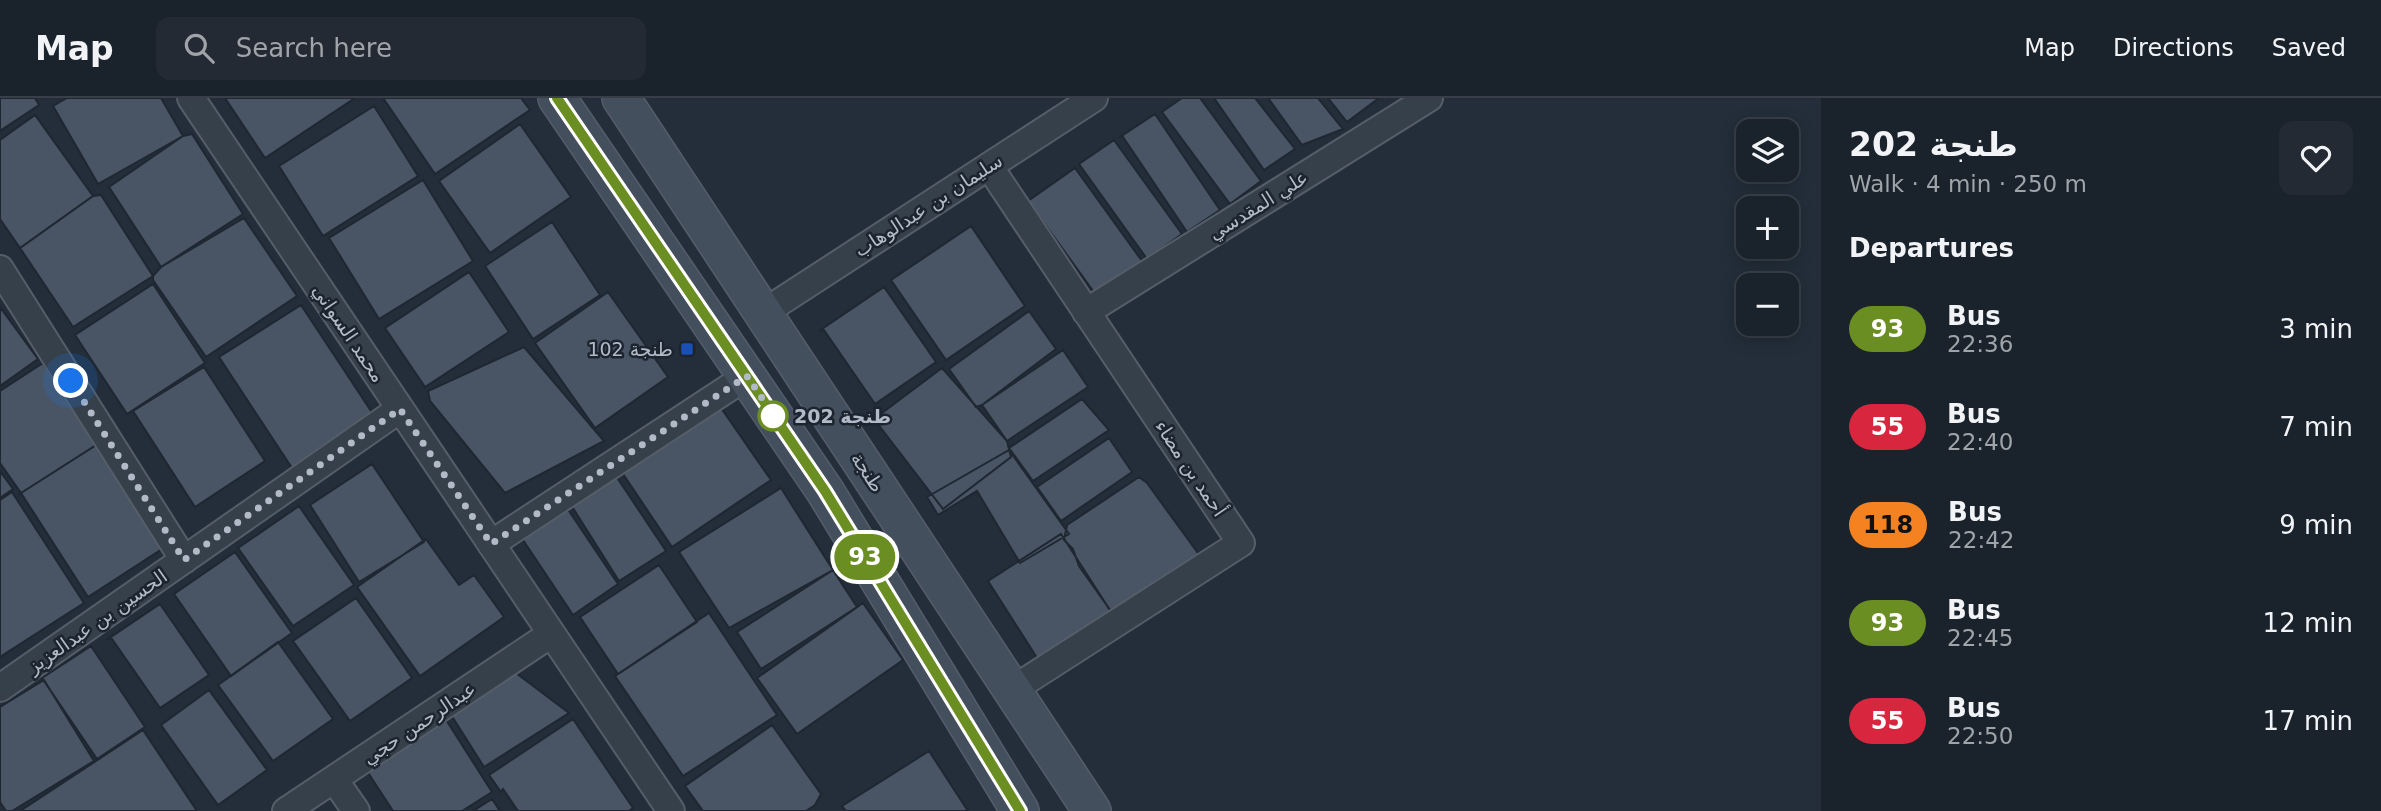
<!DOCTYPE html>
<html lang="en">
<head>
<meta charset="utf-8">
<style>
	body { margin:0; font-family:"DejaVu Sans","Noto Naskh Arabic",sans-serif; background:#232a34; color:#f1f3f6; height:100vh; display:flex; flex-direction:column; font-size:26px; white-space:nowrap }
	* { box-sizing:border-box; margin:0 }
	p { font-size:23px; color:#9fa4a9 }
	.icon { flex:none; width:38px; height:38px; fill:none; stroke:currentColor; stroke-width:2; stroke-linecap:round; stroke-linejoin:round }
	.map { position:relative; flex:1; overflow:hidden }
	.sheet { display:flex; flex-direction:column; background:#1a222c; width:560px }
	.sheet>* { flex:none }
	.badge { padding:0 14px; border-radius:23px; font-size:24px; line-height:46px }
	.buttons { position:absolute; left:1736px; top:21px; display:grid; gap:14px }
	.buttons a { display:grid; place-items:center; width:63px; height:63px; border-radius:14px; background:#1a222c; box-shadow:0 4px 18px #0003,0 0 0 2px #383f48; font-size:35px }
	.you { position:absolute; width:35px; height:35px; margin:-18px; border:5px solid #fff; border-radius:50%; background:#1a73e8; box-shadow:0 0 0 10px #1a73e833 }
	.map>.badge { position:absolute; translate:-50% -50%; box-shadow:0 0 0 4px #fff }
	h2 { padding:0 28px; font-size:26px; line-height:63px }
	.round { display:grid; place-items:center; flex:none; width:74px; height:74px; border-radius:14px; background:#232a34 }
	.head { display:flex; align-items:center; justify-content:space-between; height:119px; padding:0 28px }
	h1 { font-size:33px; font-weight:700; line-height:52px }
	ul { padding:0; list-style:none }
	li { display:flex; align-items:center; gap:21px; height:98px; padding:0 28px }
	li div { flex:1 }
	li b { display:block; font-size:26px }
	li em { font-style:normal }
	li .badge { min-width:77px; font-weight:700; text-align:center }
	header { display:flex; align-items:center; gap:42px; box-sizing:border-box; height:98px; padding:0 35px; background:#1a222c; border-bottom:2px solid #383f48 }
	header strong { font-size:33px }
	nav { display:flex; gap:38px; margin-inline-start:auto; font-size:24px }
	.search { width:490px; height:63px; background:#232a34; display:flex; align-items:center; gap:18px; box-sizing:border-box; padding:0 24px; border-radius:14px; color:#9fa4a9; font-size:26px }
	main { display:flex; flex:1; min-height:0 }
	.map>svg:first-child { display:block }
	.building { fill:#495564; stroke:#1e2732; stroke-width:2 }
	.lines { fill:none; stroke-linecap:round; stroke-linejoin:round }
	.street-casing { stroke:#555d69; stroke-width:30 }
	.secondary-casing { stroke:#555d69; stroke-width:40 }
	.street { stroke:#36404b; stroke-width:26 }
	.secondary { stroke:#444f5e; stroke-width:37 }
	.line-casing { stroke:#fff; stroke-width:16 }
	.line { stroke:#6b8e23; stroke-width:10 }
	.walk { stroke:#b2bac7; stroke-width:7; stroke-dasharray:0 12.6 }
	.transit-dot { fill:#1a4fb4; stroke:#1c252f; stroke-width:2.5 }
	.stop-dot { fill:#fff; stroke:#6b8e23; stroke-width:3.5 }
	.labels { text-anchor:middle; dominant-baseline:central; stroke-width:5; stroke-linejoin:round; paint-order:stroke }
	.street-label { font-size:19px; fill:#b2bac7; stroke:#1c252f }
	.poi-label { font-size:19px; fill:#b2bac7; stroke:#1c252f; text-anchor:end }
	.stop-label { font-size:19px; font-weight:bold; fill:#b2bac7; stroke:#1c252f; text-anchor:start }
</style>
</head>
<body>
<header>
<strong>Map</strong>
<div class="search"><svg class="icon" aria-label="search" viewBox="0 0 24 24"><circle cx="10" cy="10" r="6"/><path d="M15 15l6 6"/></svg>Search here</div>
<nav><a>Map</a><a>Directions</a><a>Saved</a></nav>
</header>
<main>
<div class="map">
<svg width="1821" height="713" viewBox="0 0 1821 713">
	<rect width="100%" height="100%" fill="#232e3a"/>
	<!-- building -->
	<path class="building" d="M0,0H35L39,7L0,33Z
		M67,0H161L183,38L98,86L53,8Z
		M225,0H355L265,60Z
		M383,0H521L530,12L435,76Z
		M1182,0H1200L1261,83L1230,106L1162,14Z
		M1214,0H1255L1295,51L1264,72Z
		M1268,0H1318L1343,31L1302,47Z
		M1328,0H1379L1347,24Z
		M374,8L418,78L323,138L279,68Z
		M1155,16L1220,112L1187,134L1123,39H1120Z
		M35,17L93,98L20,150L0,121V42Z
		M520,26L571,99L490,155L439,83Z
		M192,36L243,116L161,169L109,89L183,38Z
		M1114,42L1182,136L1147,161L1079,66Z
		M1075,70L1142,163L1096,197L1028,103Z
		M423,82L473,163L379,221L329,140Z
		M101,97L153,178L73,229L20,150L93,98Z
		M244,120L297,198L206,259L153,182V178L161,169Z
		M552,124L600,197L533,241L485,168Z
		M971,128L1025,208L946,262L891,182Z
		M469,174L509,234L425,289L385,230Z
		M153,186L205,265L127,316L75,237Z
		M884,189L936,264L875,306L824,232L819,233Z
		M608,194L668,279L595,330L535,245Z
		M301,207L373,316L292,370L219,259Z
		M0,209L38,261L0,288Z
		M1029,213L1056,251L982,307L976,309L949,271Z
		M524,249L604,343L505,395L430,303L428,293Z
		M1063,252L1088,289L1007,343L982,307Z
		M43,265L96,347L18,397L21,395L0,365V293Z
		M204,269L265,363L195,409L133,313Z
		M942,270L1007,343L1011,359L943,411L874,321Z
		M1082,301L1109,332L1033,383L1009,350Z
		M719,307L771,382L672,449L621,373Z
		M1109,340L1132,374L1061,423L1037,389Z
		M98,346L165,449L88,499L21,395Z
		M1009,352L1069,436L1020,465L977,393L938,417L927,399Z
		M372,366L424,444L359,484L310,407Z
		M0,373L13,391L0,400Z
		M616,378L666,453L619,483L571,407Z
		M1139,379L1147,385L1203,462L1118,523L1079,468L1073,451L1064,442L1067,427Z
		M781,390L833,472L729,530L679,454Z
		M12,394L84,505L0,559V402Z
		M565,407L618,486L573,517L521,439Z
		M299,408L354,487L293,528L238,450Z
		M1061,436L1113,517L1039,563L988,483Z
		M426,441L459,487L474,477L504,519L420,578L357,489Z
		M235,454L292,535L231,578L174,496Z
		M659,467L697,524L618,576L580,519Z
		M833,472L857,509L761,571L737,534Z
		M356,500L412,580L350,623L293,543Z
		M863,505L903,562L797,636L757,580Z
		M160,506L209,577L160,610L112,541H108Z
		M709,515L777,617L683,678L615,578Z
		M278,544L333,621L273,663L218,587Z
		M91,548L145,629L97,661L42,580Z
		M512,572L569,615L484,669L448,612Z
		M44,582L94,663L12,713H6L0,704V609Z
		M209,592L267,672L218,707L161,627Z
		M443,617L492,694L462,713H393L363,667Z
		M573,621L633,710L629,713H518L503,691L501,694L489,677Z
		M772,627L821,696L815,707L806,713H703L685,688Z
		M143,632L197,713H20Z
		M929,653L968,713H846L842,708Z
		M492,701L500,713H473Z"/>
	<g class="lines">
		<!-- street casing -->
		<g class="street-casing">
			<path id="street" d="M191,0L671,713
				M989,68L1241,445L1012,592
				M0,171L184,462
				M1086,214L1429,0
				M763,215L1094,0
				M491,446L747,278
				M0,590L400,311
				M334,681L356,713
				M286,713L551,536"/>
		</g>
		<!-- secondary casing -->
		<g class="secondary-casing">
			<path id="secondary" d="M557,0L825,393L1020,713
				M621,0L1092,713"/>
		</g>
		<!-- street -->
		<use href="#street" class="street"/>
		<!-- secondary -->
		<use href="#secondary" class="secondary"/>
	</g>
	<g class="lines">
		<!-- line casing -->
		<g class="line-casing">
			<path id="line" d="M557,0L825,393L1020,713"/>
		</g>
		<!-- line -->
		<use href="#line" class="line"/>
		<!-- walk -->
		<path class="walk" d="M71,283L184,462L400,311L491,446L747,278L778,324L773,318"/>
	</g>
	<!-- markers -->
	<rect class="transit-dot" x="680" y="244" width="14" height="14" rx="3.5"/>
	<circle class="stop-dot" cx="773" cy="318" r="14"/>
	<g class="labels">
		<!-- street labels -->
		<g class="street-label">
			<text transform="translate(928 107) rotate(-33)">سليمان بن عبدالوهاب</text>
			<text transform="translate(1258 107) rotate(-32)">علي المقدسي</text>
			<text transform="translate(349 235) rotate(56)">محمد السواني</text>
			<text transform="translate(1191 370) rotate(56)">أحمد بن مضاء</text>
			<text transform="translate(868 374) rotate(57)">طنجة</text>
			<text transform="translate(97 523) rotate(-35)">الحسين بن عبدالعزيز</text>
			<text transform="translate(419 625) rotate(-34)">عبدالرحمن حجي</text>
		</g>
		<!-- poi labels -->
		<g class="poi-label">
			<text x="673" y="251">طنجة 102</text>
		</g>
		<!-- stop labels -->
		<g class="stop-label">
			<text x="794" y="318">طنجة 202</text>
		</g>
	</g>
</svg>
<div class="buttons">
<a><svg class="icon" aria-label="layers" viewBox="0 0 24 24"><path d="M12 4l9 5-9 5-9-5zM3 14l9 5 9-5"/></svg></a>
<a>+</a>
<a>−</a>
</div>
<div class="you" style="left:71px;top:283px"></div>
<b class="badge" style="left:865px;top:459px;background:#6b8e23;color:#fff">93</b>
</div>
<section class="sheet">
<div class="head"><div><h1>طنجة 202</h1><p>Walk · 4 min · 250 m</p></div><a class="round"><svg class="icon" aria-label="heart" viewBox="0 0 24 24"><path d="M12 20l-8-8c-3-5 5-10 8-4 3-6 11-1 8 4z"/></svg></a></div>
<h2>Departures</h2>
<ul>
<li><span class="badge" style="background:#6b8e23;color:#fff">93</span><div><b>Bus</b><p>22:36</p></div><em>3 min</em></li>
<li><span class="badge" style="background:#d7263d;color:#fff">55</span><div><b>Bus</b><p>22:40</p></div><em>7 min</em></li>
<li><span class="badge" style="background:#f58220;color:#111">118</span><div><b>Bus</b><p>22:42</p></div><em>9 min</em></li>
<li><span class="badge" style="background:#6b8e23;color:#fff">93</span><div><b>Bus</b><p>22:45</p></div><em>12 min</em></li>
<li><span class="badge" style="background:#d7263d;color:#fff">55</span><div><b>Bus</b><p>22:50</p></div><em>17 min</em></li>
</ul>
</section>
</main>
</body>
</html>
